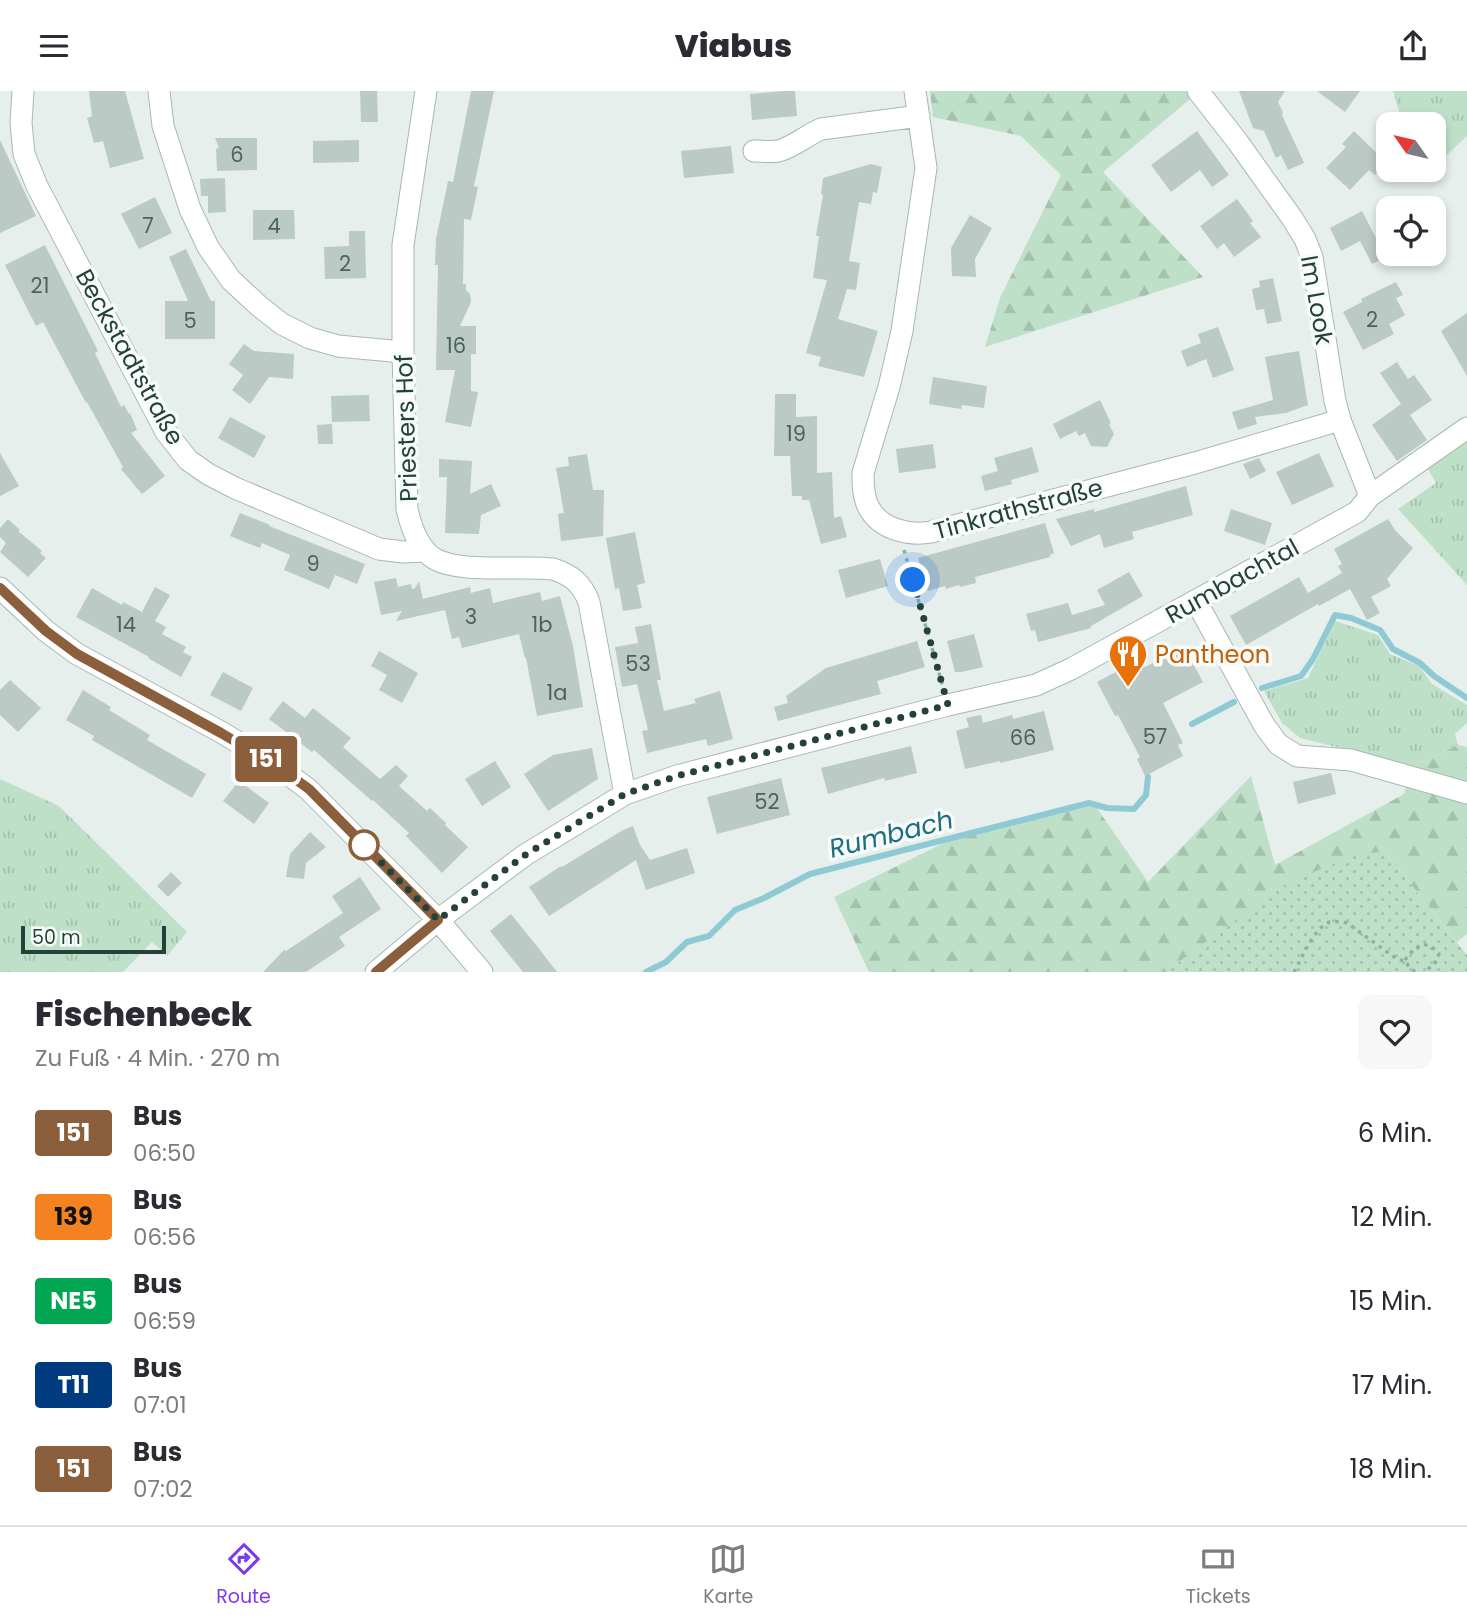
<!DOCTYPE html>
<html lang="de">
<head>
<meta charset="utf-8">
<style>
	body { margin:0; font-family:Poppins,sans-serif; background:#f7f7f7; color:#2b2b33; height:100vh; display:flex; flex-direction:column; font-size:26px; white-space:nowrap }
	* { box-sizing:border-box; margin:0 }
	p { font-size:23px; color:#7c7c81 }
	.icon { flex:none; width:38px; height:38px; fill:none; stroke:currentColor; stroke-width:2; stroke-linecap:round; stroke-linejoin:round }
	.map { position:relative; height:881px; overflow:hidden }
	.drawer { display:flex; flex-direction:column; background:#fff; flex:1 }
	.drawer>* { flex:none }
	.badge { padding:0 14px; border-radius:5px; font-size:24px; line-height:46px }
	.needle { width:46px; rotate:304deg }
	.controls { position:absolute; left:1376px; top:21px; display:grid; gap:14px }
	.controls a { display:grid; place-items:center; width:70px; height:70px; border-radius:14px; background:#fff; box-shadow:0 4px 10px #0003; font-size:35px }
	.scale { position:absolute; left:21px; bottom:18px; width:145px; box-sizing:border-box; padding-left:7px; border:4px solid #24423a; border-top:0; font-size:19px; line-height:24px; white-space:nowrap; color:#24423a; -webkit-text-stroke:5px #f7fbf9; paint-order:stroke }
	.you { position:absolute; width:35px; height:35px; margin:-18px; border:5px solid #fff; border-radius:50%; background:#1a73e8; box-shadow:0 0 0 10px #1a73e833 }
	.map>.badge { position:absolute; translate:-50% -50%; box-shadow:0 0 0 4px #fff }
	.round { display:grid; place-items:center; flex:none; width:74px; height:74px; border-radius:14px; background:#f7f7f7 }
	.overview { display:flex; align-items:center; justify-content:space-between; height:119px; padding:0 35px }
	h1 { font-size:33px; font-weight:800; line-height:52px }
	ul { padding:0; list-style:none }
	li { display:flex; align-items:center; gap:21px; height:84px; padding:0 35px }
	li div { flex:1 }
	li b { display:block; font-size:26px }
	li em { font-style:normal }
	li .badge { min-width:77px; font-weight:700; text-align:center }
	header { display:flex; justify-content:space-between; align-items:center; height:91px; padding:0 35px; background:#fff; font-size:32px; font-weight:800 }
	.tab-bar { display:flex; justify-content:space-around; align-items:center; height:98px; border-top:2px solid #e1e1e2; background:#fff; font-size:19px; color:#7c7c81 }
	.tab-bar a { display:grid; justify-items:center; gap:4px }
	.tab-bar .current { color:#7c3aed }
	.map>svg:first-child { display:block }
	.grass { fill:url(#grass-tufts) }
	.forest { fill:url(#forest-firs) }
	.garden { fill:url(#garden-dots) }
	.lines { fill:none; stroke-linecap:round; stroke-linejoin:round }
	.stream { stroke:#8ec9d4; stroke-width:6 }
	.building { fill:#bbcac4 }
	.minor-casing { stroke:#a8b8b2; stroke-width:23 }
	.path { stroke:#86b3a5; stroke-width:3.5; stroke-dasharray:3.5 5; stroke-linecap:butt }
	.minor { stroke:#fff; stroke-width:21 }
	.line-casing { stroke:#fff; stroke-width:16 }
	.line { stroke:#8b5e3c; stroke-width:10 }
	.walk { stroke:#24423a; stroke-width:7; stroke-dasharray:0 12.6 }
	.stop-dot { fill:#fff; stroke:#8b5e3c; stroke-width:3.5 }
	.labels { text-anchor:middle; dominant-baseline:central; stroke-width:7; stroke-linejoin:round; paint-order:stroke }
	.number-label { font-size:21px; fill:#4a645c }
	.street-label { font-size:24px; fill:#24423a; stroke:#f7fbf9 }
	.food-label { font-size:24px; fill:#c56008; stroke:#f7fbf9; text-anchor:start }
	.water-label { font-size:26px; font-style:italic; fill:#1c6f80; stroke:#f7fbf9 }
</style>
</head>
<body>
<header><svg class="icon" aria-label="menu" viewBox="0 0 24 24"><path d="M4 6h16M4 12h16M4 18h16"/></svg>Viabus<svg class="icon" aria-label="share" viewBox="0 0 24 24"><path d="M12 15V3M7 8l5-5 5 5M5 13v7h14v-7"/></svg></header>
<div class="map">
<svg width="1467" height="881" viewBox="0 0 1467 881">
	<defs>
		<pattern id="grass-tufts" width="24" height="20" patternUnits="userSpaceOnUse" patternTransform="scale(1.75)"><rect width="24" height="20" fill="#bfe0c8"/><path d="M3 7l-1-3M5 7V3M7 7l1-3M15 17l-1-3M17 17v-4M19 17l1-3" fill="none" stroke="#a4c1ad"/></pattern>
		<pattern id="forest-firs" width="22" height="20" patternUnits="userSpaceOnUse" patternTransform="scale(1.75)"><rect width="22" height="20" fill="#bfe0c8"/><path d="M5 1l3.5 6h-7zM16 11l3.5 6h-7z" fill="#a4c1ad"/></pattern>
		<pattern id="garden-dots" width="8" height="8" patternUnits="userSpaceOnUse" patternTransform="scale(1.75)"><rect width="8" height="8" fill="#bfe0c8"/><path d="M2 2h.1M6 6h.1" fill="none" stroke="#a4c1ad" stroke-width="1.8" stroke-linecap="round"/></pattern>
	</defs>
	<rect width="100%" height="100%" fill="#e6efeb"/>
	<!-- grass -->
	<path class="grass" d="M1393,0H1467V45L1433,77V33H1403Z
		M1467,350V494L1398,418L1436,392L1428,378Z
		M1335,530L1378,544L1390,563L1419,575L1432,593L1467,614V632L1455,643L1458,654L1413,675L1300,647L1282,632L1264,600L1308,587Z
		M0,688L59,715L187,841L167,865L152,851L123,881H0Z"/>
	<!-- forest -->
	<path class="forest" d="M930,0H1194L1196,3L1103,81L1203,186L985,256L1000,207L1061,84L1021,45L933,26Z
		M1458,654L1467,656V843L1457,851L1385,761L1193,860L1167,881H869L834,806L956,746L1092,710L1148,791L1251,685L1275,774L1404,703L1413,675Z"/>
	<!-- garden -->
	<path class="garden" d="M1385,761L1467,864V881H1167L1193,860L1290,790L1362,762Z"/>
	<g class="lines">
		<!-- stream -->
		<path class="stream" d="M1262,597L1301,585L1313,568L1335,524L1351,527L1380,539L1393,558L1420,572L1434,585L1467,607
			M1192,633L1234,611
			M646,881L666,871L687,851L709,845L735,819L764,807L810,783L1089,712L1107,717L1134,718L1146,704L1148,686"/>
	</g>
	<!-- building -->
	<path class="building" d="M89,0H125L144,68L110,77L103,50L94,52L87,27L92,25Z
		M360,0H377L378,31H361Z
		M471,0H494L474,95L478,96L471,129L464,128L463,193H466V199L470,203L471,211L460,235H476V263H471V300L478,301L471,336L445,331L455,279H436L438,174H435L436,148L448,90L453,91Z
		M784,0H795L797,25L752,29L750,3Z
		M1239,0H1285L1278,11L1283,21L1282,24L1304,72L1288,79L1281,64L1276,67L1264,40L1253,37Z
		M1317,0H1360L1345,21Z
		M1197,40L1229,84L1212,96L1200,79L1171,101L1151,74Z
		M1354,40L1387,72L1375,84L1369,79L1350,99L1326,77L1346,56L1342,53Z
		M215,47H257V79L217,80L216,58L219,57Z
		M0,49L36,125L0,142Z
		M359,49V71L313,72V50Z
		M731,55L734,82L684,87L681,60Z
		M871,73L882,76L877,102L873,101L871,113L859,111L849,170L860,172L856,199L847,198L838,228L878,240L864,286L818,275L821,266L806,262L827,189L813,187L819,145H816L823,104L821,103L823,87Z
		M225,87L226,121L208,122V105H201L200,88Z
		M155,106L172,142L139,158L121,123Z
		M1237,108L1253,130L1250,132L1261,146L1234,166L1224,152L1217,158L1200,135Z
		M253,119H294L295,148L253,149Z
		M1362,120L1386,166L1372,173L1360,150L1341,160L1330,137Z
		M970,124L992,137L975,168L976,186L952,185L951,157Z
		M349,140H365L366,187L325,188L324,156L349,155Z
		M45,154L98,260L95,262L121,316L124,314L129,323L130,322L137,339L131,342L165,385L142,403L121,378L123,376L87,311L86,312L43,231L36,235L5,174Z
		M186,158L211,210H215V248H165V210H188L169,166Z
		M1273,187L1282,230L1267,233L1264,218L1256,219L1252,198L1260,196L1259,190Z
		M1396,191L1403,204L1396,207L1405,224L1389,233L1394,243L1363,259L1343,221L1362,211L1361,208Z
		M1467,222V285L1441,240Z
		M1218,236L1234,279L1213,287L1206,268L1187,276L1181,260L1201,252L1198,243Z
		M244,253L254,260L294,263L293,288L269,286L250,313L232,299L243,284L229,273Z
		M1299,260L1308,314L1286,322L1255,326L1257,333L1238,339L1232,321L1273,309L1265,266Z
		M1397,271L1408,288L1414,284L1432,309L1410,324L1427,349L1397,370L1372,334L1401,313L1380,282Z
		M933,286L987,295L984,317L962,314L961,318L929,313Z
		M775,303H796V326L817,325V382L832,381L834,427L841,425L847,446L821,453L809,409H802V405H792L790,365H774Z
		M369,304L370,330L332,331L331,305Z
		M1100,309L1111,332L1109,333L1114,343L1107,356L1091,355L1085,342L1079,345L1076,340L1060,348L1053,333Z
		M230,326L266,345L254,367L218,347Z
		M332,333L333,353H318L317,334Z
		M933,353L936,377L899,382L896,358Z
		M1032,356L1039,381L1011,389L1012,393L985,400L981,385L998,380L994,367Z
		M0,362L19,395L0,405Z
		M1319,362L1334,395L1292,414L1276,381Z
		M587,363L593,399H604L603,445L561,450L558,423L564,422L556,377L569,375L568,366Z
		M1259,367L1266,380L1250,388L1243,373Z
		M439,368L472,370L470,403L491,393L501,415L481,424L479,443L445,442L447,386H439Z
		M1186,395L1193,424L1132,441L1134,448L1104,457L1100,443L1071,455L1056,428L1094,418V421Z
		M1231,418L1272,432L1265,454L1224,440Z
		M240,422L270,434L269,435L365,473L357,493L335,484L329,498L284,479L290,464L262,452L260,457L230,445Z
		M8,428L20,439L18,440L42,460L40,462L46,467L28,486L0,461L6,452L0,446V437Z
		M1388,428L1395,439L1413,457L1387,488L1391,495L1371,506L1380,522L1367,529L1350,498L1319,515L1318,513L1246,554L1230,525L1299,486L1308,502L1342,482L1338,475L1342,473L1334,458Z
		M1045,432L1054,462L1050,464V466L975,486L976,492L960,496L959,494L946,498L945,495L928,500L918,467Z
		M635,441L645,492L637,494L642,517L623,520L619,497L615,498L606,447Z
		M880,468L888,495L846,507L838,479Z
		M1129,481L1143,505L1091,535V537L1038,551L1035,539L1031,540L1026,523L1068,512L1072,524L1105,514L1097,499Z
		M396,487L398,496L411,493L412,498L415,497L419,490L423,508L470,496L471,502L490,497L493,512L540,501L542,510L560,505L573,555L583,616L537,625L526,567H525L519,543L462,557L459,546L452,548L445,519L396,530L402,520L381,524L374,491Z
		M155,496L170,504L155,530L166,536L162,543L186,556L183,561L192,566L181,586L148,567L149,566L76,526L92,497L122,514L123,511L142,521Z
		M651,533L661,589H657L664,620L696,612L694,608L720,600L733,648L708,655L706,648L647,662L642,640L648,639L637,593L622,596L615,556L638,552L635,536Z
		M974,543L983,576L961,581H955L947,550Z
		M917,550L925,576L877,590L881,603L778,630L774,616L788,612L786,605L826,577Z
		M1184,556L1203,591L1163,612L1183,652L1178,654L1183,665L1145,685L1137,668L1140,666L1118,624L1115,625L1097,591L1140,568L1145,576Z
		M379,560L418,582L402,612L379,599L387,584L371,575Z
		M223,581L253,597L241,620L210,604Z
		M10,589L41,617L18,641L0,624V599Z
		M83,599L111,616L109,619L150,644L147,649L206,683L192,707L92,649L94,645L66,629Z
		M283,610L305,627L313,617L351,647L343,656L380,688L396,674L408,685L399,695L427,720L430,717L446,732L445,734L468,756L442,782L406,745L409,742L373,709L372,710L314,659L312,661L269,628Z
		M1044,620L1054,659L1000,672V670L965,678L956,640L969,636L966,627L981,624L983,632L1012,624L1013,628Z
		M911,655L917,682L885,690L884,687L828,703L821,677Z
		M592,657L598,688L548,720L524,683L553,664Z
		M495,670L511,696L482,715L465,688Z
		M1331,682L1336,703L1298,713L1293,691Z
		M781,687L790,724L717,743L707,706Z
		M239,690L269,712L254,733L223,710Z
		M633,735L640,754L650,769L687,757L695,782L646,799L636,769L549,825L529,796L561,775L562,776L623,739Z
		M310,741L326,756L306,772L304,788L286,786L290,763Z
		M171,781L182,792L168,806L157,795Z
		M360,786L381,818L339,846L345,855L306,881H263L284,859L286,860L343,822L332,805Z
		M511,823L540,859L557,881H523L502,855L490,840Z"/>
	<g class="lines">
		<!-- minor casing -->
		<g class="minor-casing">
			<path id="minor" d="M23,0L21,32L24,63L37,95L166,341L188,369L208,383L235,397L379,458L403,461L425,460
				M159,0L163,35L190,118L208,156L231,189L259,215L282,233L310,247L338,255L403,261
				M426,0L403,154V261L407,418C411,436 418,458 435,468C461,483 522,474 553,478C572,484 582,493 589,511L625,703
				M915,0L926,77L902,240L889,296L863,382C863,393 863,405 868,415C879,438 908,445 931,441L1195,372L1340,329
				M1198,0L1237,50L1292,127L1305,148L1312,166L1335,310L1340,329L1370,405
				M754,60C762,60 771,61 778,60C792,57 807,44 821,38L919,25
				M0,497L46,540L77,563L221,641L277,675L308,698L438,829L482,881
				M1196,510L1264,634L1278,653L1297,665L1351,669L1467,702
				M376,881L438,829L525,764L625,703L677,685L948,614L1036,594L1071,578L1357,421L1370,405L1467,337"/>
		</g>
		<!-- path -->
		<path class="path" d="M904,459L943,596
			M1294,881C1302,867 1314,836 1330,831C1336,830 1342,831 1347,832L1397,868L1404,870
			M1415,881L1404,870L1414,858L1424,853L1433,857L1439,863L1435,872L1425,881"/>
		<!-- minor -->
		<use href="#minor" class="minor"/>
	</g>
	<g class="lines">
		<!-- line casing -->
		<g class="line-casing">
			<path id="line" d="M0,497L46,540L77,563L221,642L277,675L309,698L438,829L376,881"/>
		</g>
		<!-- line -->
		<use href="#line" class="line"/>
		<!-- walk -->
		<path class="walk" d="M364,754L438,829L525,764L625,703L677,685L948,614L913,489"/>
	</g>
	<!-- icons -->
	<defs>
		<g id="restaurant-pin" transform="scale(2.0125)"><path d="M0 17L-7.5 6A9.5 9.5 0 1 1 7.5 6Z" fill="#e8710a" stroke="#f7fbf9"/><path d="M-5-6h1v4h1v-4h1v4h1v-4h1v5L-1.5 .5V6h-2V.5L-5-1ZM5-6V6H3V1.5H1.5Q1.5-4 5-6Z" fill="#fff"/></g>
	</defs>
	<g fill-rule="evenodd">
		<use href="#restaurant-pin" x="1128" y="563"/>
	</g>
	<!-- markers -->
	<circle class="stop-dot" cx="364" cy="754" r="14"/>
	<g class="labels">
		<!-- number labels -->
		<g class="number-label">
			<text x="237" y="63">6</text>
			<text x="148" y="134">7</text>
			<text x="274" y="134">4</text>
			<text x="345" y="172">2</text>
			<text x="40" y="194">21</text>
			<text x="1372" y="228">2</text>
			<text x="190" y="229">5</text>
			<text x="456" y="254">16</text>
			<text x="796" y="342">19</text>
			<text x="313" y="472">9</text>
			<text x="471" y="525">3</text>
			<text x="126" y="533">14</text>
			<text x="542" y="533">1b</text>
			<text x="638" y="572">53</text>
			<text x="557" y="601">1a</text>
			<text x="1155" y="645">57</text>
			<text x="1023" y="646">66</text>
			<text x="767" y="710">52</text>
		</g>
		<!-- street labels -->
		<g class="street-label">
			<text transform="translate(1317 209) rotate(80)">Im Look</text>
			<text transform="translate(130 266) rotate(61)">Beckstadtstraße</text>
			<text transform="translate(406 337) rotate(-92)">Priesters Hof</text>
			<text transform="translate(1018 418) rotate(-15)">Tinkrathstraße</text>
			<text transform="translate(1232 490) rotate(-29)">Rumbachtal</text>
		</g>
		<!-- food labels -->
		<g class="food-label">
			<text x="1155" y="563">Pantheon</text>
		</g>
		<!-- water labels -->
		<g class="water-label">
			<text transform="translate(891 743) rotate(-14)">Rumbach</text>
		</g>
	</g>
</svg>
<div class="controls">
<a><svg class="needle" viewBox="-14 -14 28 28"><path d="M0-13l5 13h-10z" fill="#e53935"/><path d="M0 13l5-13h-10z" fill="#7c7c81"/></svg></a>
<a><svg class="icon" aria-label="locate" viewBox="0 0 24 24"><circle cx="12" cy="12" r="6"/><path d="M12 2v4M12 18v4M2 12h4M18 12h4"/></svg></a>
</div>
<div class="scale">50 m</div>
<div class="you" style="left:913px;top:489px"></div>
<b class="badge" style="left:266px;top:668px;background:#8b5e3c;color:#fff">151</b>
</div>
<section class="drawer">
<div class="overview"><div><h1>Fischenbeck</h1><p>Zu Fuß · 4 Min. · 270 m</p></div><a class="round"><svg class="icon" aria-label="heart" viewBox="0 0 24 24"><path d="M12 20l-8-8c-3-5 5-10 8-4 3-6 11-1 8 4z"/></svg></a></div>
<ul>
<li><span class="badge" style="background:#8b5e3c;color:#fff">151</span><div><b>Bus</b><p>06:50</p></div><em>6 Min.</em></li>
<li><span class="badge" style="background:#f58220;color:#111">139</span><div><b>Bus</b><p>06:56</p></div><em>12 Min.</em></li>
<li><span class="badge" style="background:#00a651;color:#fff">NE5</span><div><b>Bus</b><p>06:59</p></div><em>15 Min.</em></li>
<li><span class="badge" style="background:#003b80;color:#fff">T11</span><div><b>Bus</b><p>07:01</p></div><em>17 Min.</em></li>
<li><span class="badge" style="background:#8b5e3c;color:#fff">151</span><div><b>Bus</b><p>07:02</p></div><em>18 Min.</em></li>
</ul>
</section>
<nav class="tab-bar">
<a class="current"><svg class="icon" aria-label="directions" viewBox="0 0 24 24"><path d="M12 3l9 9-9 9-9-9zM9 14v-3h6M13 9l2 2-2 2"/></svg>Route</a>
<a><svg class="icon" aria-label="map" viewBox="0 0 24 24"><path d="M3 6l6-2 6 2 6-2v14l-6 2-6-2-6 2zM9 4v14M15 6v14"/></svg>Karte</a>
<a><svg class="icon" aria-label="tickets" viewBox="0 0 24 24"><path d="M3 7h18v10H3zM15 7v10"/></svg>Tickets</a>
</nav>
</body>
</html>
